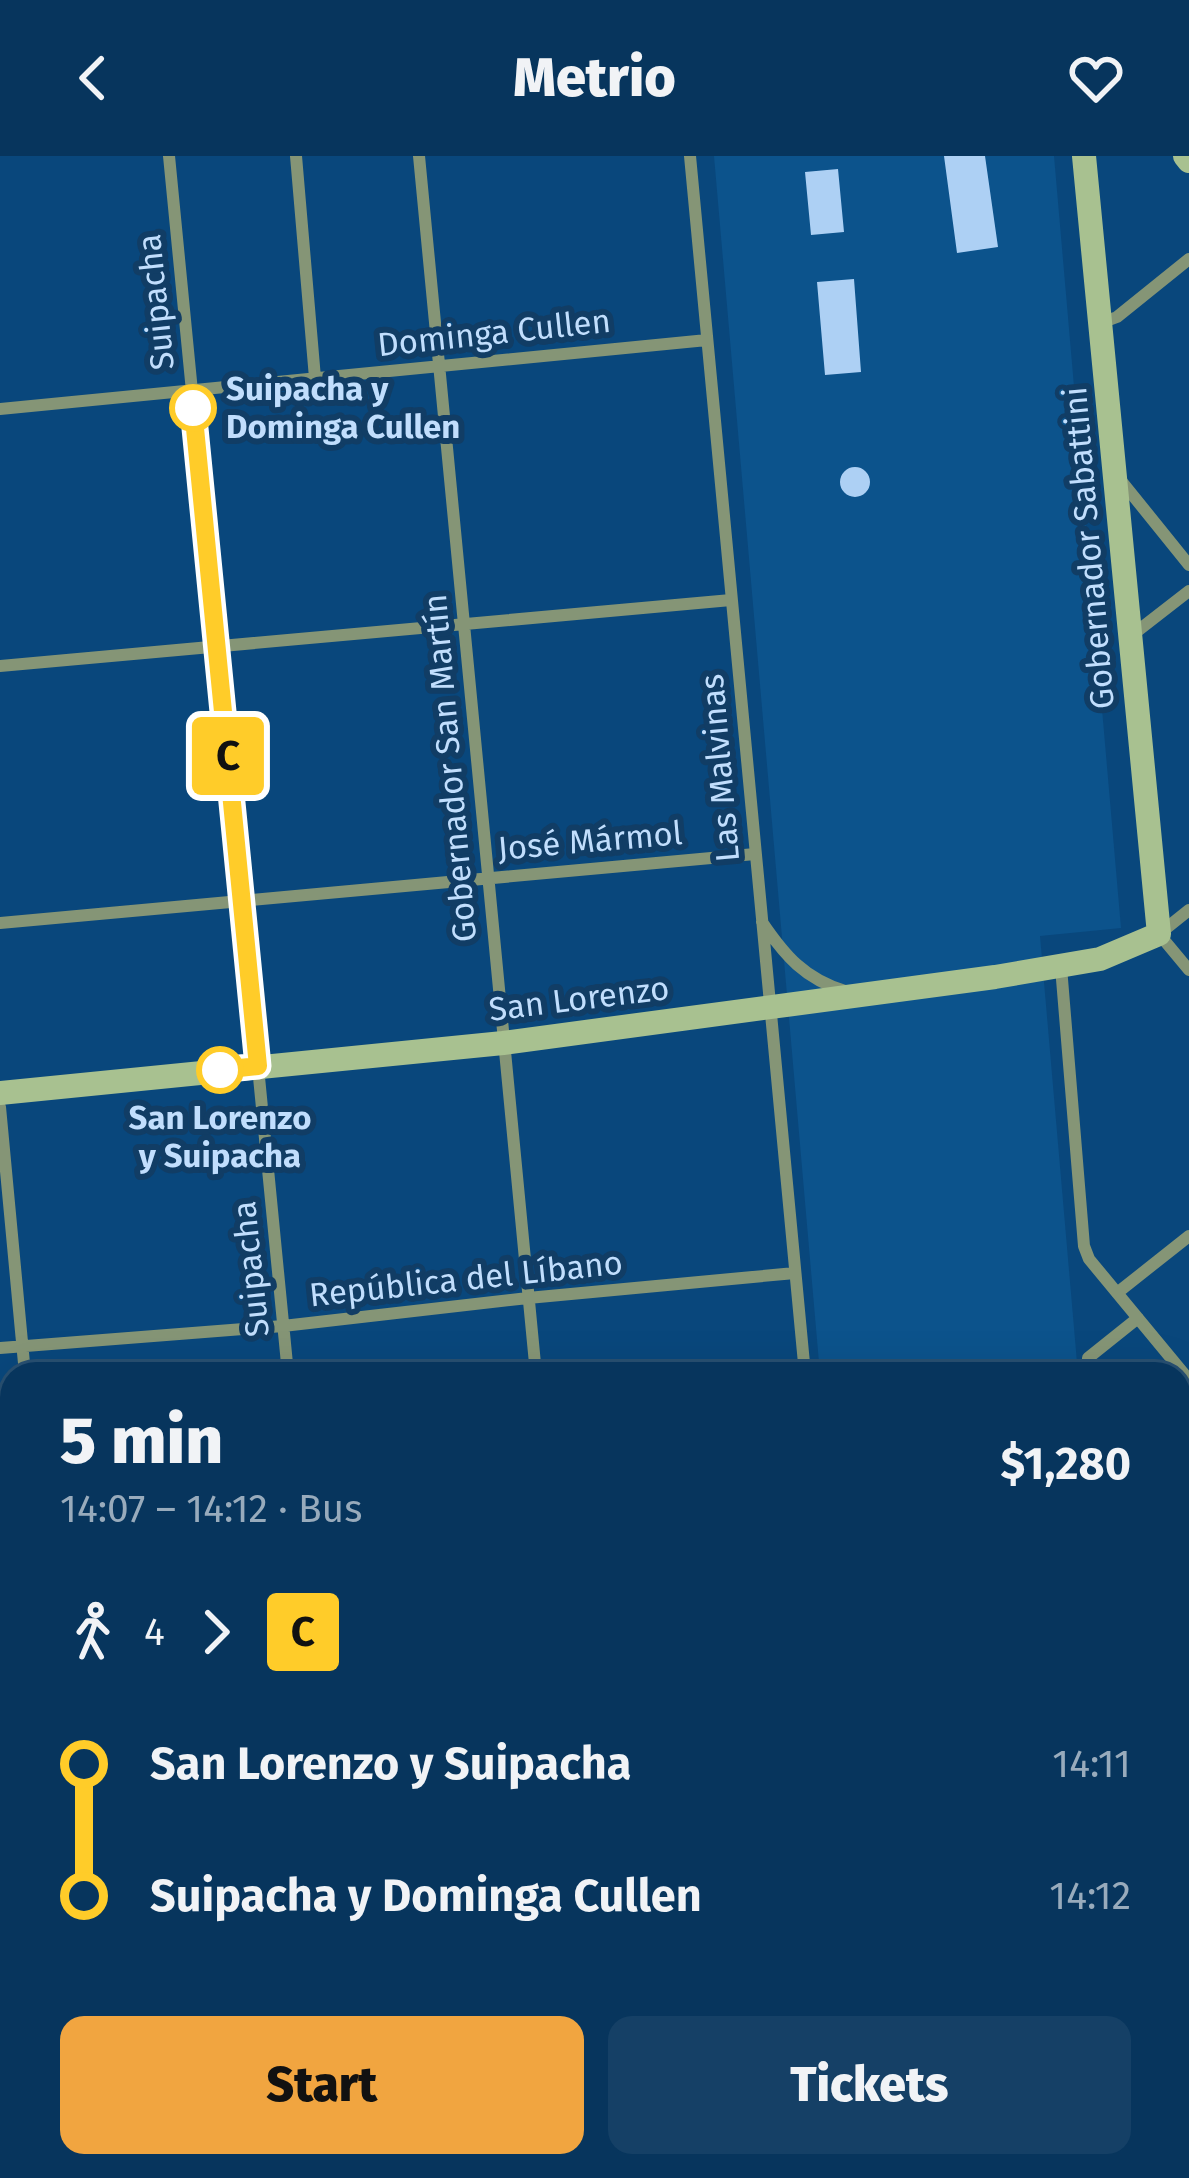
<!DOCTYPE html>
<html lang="en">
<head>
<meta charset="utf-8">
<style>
	body { margin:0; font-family:"Fira Sans",sans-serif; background:#154066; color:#f1f3f6; height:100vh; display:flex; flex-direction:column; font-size:45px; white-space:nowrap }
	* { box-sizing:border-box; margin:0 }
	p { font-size:39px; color:#98abbc }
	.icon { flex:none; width:66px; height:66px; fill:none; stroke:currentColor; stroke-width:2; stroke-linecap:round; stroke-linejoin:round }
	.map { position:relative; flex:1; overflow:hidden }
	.details { position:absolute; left:0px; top:1206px; width:1191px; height:816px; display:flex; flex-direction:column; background:#07355d; border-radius:36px 36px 0 0; box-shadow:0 12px 48px #0002,0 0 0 3px #285072 }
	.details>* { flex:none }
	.badge { padding:0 24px; border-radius:9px; font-size:42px; line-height:78px }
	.map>.badge { position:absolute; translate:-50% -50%; box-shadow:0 0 0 6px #fff }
	.legs { display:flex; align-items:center; gap:18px; height:132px; padding:0 60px; font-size:39px }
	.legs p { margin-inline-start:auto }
	.summary { display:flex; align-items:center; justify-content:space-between; height:204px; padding:0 60px }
	h1 { font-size:66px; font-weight:800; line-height:90px }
	.button { display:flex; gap:24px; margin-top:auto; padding:24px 60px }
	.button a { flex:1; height:138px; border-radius:24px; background:#f1a540; color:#111; font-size:48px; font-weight:800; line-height:138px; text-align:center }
	.button a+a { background:#154066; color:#f1f3f6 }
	ul { padding:0 60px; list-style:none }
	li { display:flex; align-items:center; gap:42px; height:132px; font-size:45px }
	li i { display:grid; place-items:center; width:18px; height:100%; margin:0 15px; background:currentColor }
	li i::after { content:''; width:30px; height:30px; margin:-15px; border:9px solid; border-radius:50%; background:#07355d }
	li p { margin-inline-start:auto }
	li:first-child i { background:linear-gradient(#0000 50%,currentColor 0) }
	li:last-child i { background:linear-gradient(currentColor 50%,#0000 0) }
	header { display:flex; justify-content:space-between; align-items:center; height:156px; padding:0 60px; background:#07355d; font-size:54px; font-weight:800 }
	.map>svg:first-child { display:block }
	.built { fill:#0c538c }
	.building { fill:#add0f4 }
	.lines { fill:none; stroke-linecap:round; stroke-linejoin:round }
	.minor { stroke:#859576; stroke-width:12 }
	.secondary { stroke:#a8c190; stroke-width:24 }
	.line-1-casing { stroke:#fff; stroke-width:27 }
	.line-1 { stroke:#ffcc29; stroke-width:18 }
	.stop-1-dot { fill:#fff; stroke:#ffcc29; stroke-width:6 }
	.labels { text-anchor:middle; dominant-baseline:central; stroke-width:12; stroke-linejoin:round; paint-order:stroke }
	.street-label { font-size:33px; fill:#c1defd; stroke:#113d65 }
	.stop-label { font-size:33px; font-weight:bold; fill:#c1defd; stroke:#113d65; text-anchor:start }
</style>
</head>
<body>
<header><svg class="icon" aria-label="back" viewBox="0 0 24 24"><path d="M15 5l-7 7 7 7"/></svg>Metrio<svg class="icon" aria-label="heart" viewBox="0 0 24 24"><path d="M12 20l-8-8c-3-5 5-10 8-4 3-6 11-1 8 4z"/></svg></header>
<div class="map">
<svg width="1189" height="2022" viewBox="0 0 1189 2022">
	<rect width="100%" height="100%" fill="#09477c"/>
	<!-- built -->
	<path class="built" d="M714,0H1054L1121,772L1040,780L1078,1218H820Z"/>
	<!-- building -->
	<path class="building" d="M944,0H985L998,91L957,97Z
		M838,13L844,76L811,79L805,16Z
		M854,123L861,216L825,219L817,126Z
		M840 326a15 15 0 1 1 30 0a15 15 0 1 1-30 0Z"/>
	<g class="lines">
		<!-- minor -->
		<path class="minor" d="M169,0L288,1218
			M296,0L315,222
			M419,0L536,1218
			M690,0L805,1218
			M1101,167L1117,161L1189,103
			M0,253L707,184
			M1118,321L1189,409
			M1131,480L1189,435
			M0,510L731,444
			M1189,754L1159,778L1189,814
			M762,766C785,800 805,823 845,835
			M0,767L755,698
			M1061,811L1084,1090L1089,1103L1189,1224
			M0,951L25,1218
			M1117,1137L1189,1080
			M0,1192L283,1170L528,1142L795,1117
			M1087,1218L1088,1202L1138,1162
			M1179,1427L1189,1420
			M0,1448L12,1447
			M1179,1608L1189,1619
			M0,1708L12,1707
			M0,1961L12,1960
			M98,2010L99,2022
			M364,2010L365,2022
			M610,2010L611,2022"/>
		<!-- secondary -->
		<path class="secondary" d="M1185,0L1189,5
			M0,937L503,887L995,821L1100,803L1159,778L1084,0
			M1179,1766L1189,1758
			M1141,2010L1150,2022
			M1173,2010L1184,2022
			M868,2022L882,2010"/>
	</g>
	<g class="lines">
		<!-- line-1 casing -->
		<g class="line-1-casing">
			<path id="line-1" d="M193,252L258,910L220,914"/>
		</g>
		<!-- line-1 -->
		<use href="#line-1" class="line-1"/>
	</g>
	<!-- markers -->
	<g class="stop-1-dot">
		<circle cx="193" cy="252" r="21"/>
		<circle cx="220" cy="914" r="21"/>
	</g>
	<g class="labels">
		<!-- street labels -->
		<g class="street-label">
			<text transform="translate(156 146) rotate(-96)">Suipacha</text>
			<text transform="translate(494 177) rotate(-6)">Dominga Cullen</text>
			<text transform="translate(1089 392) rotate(-95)">Gobernador Sabattini</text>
			<text transform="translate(450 612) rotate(-95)">Gobernador San Martín</text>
			<text transform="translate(720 612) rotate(-95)">Las Malvinas</text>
			<text transform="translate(590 685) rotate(-5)">José Mármol</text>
			<text transform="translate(579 843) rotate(-7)">San Lorenzo</text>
			<text transform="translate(251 1113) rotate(-96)">Suipacha</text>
			<text transform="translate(466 1123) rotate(-6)">República del Líbano</text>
		</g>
		<!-- stop labels -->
		<g class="stop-label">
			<text x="226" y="233">Suipacha y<tspan x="226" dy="38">Dominga Cullen</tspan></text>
			<text x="220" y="962" text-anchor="middle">San Lorenzo<tspan x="220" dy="38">y Suipacha</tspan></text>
		</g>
	</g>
</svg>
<b class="badge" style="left:228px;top:600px;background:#ffcc29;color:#111">C</b>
<section class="details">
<div class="summary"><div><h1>5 min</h1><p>14:07 – 14:12 · Bus</p></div><b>$1,280</b></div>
<div class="legs"><svg class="icon" aria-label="walk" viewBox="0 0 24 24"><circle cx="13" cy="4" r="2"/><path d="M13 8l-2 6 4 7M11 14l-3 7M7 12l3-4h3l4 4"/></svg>4<svg class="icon" aria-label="forward" viewBox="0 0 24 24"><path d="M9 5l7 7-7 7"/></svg><b class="badge" style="background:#ffcc29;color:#111">C</b></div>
<ul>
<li><i style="color:#ffcc29"></i><b>San Lorenzo y Suipacha</b><p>14:11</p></li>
<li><i style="color:#ffcc29"></i><b>Suipacha y Dominga Cullen</b><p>14:12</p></li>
</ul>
<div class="button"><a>Start</a><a>Tickets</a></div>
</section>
</div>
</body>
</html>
